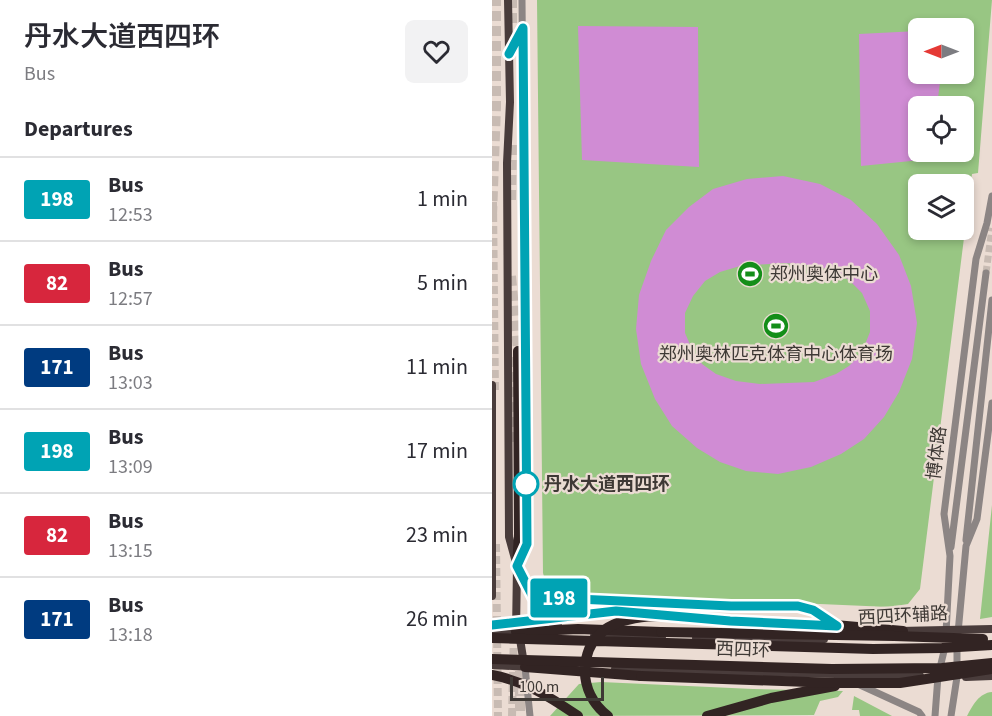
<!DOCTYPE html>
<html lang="en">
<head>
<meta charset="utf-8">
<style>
	body { margin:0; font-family:"Source Sans 3","Noto Sans SC",sans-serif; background:#f2f2f3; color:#2b2b33; height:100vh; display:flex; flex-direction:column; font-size:22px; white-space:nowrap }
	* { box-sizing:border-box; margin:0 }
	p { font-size:20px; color:#7c7c81 }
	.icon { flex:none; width:33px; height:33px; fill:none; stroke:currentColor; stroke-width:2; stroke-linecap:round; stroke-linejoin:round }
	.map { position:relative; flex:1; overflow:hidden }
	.side { display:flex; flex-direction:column; background:#fff; width:492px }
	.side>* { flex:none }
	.badge { padding:0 12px; border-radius:4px; font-size:21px; line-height:39px }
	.needle { width:39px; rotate:270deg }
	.fabs { position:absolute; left:416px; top:18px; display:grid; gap:12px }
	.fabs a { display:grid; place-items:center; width:66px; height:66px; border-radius:9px; background:#fff; box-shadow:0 3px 9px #0003; font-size:30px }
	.scale { position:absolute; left:18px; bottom:15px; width:94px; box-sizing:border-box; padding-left:6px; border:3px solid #3e3935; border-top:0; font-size:16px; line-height:21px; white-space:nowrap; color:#3e3935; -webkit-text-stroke:4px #ebdcd3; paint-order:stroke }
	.map>.badge { position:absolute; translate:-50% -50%; box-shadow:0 0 0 3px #fff }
	h2 { padding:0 24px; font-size:22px; line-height:54px }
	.round { display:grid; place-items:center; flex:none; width:63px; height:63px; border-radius:9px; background:#f2f2f3 }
	.summary { display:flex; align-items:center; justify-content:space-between; height:102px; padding:0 24px }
	h1 { font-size:28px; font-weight:600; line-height:45px }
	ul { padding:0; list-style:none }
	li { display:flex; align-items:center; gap:18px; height:84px; padding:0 24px; border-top:2px solid #e1e1e2 }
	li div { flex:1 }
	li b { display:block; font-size:22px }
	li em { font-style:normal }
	li .badge { min-width:66px; font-weight:700; text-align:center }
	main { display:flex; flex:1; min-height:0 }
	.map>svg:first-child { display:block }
	.green { fill:#98c683; fill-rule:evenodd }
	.building { fill:#d08cd4; fill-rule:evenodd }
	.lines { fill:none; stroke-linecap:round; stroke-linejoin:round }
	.minor-tunnel { stroke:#c8bbb3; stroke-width:7; stroke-dasharray:7 3.5; stroke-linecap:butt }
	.major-tunnel { stroke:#c8bbb3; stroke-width:8; stroke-dasharray:8 4; stroke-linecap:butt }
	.highway-tunnel { stroke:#c8bbb3; stroke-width:10; stroke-dasharray:10 5; stroke-linecap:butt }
	.minor { stroke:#8c8584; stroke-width:7 }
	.major { stroke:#493c3b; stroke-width:8 }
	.highway { stroke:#322423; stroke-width:10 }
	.highway-bridge { stroke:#322423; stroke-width:10 }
	.line-casing { stroke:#fff; stroke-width:14 }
	.line { stroke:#00a3b4; stroke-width:9 }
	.stop-dot { fill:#fff; stroke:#00a3b4; stroke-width:3 }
	.labels { text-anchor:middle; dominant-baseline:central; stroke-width:4.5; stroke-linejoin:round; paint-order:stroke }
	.poi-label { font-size:18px; fill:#3e3935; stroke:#ebdcd3; text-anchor:start }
	.street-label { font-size:18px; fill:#3e3935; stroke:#ebdcd3 }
	.stop-label { font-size:18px; font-weight:bold; fill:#3e3935; stroke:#ebdcd3; text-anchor:start }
</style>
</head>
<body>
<main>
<section class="side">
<div class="summary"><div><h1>丹水大道西四环</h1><p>Bus</p></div><a class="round"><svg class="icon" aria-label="heart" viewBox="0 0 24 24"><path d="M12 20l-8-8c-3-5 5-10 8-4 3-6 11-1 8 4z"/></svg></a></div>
<h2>Departures</h2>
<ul>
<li><span class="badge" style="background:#00a3b4;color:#fff">198</span><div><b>Bus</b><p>12:53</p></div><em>1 min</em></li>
<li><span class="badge" style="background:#d7263d;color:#fff">82</span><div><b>Bus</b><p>12:57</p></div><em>5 min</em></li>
<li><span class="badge" style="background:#003b80;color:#fff">171</span><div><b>Bus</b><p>13:03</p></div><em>11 min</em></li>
<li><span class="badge" style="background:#00a3b4;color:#fff">198</span><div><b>Bus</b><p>13:09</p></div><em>17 min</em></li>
<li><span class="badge" style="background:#d7263d;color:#fff">82</span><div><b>Bus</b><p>13:15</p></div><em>23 min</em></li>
<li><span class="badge" style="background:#003b80;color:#fff">171</span><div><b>Bus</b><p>13:18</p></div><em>26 min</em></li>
</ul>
</section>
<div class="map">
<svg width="500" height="716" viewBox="0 0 500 716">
	<rect width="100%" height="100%" fill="#ebdcd3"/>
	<!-- green -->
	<path class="green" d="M45,0H500L486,173L480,174L428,589L416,604L397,607L68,593L55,587L51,573ZM426,28H471V74H426ZM426,106H471V152H426ZM426,184H471V230H426Z
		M500,505V617L488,619Z
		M109,682L261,689L351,691L346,697L328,701L322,715L58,716L87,684Z
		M500,692V716H475C481,705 487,693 500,692Z
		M362,696L400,716H368L367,710H360Z"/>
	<!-- building -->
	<path class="building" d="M86,26L206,27L207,167L90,160Z
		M426,31V74H449L445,106H426V152H440L439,159L369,166L367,34Z
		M291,176L328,184L359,200L385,224L407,255L419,286L425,323L420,359L407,392L392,417L372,439L349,454L319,467L286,474L254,471L228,462L205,448L180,426L163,399L149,364L144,329L147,295L159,261L174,230L197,207L221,189L255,179ZM292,263L317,265L340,270L357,280L370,293L378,311V332L370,352L357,366L344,374L322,382L268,384L244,381L224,374L210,364L200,349L193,333V313L201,296L213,281L228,272L248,266Z"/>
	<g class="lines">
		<!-- minor-tunnel -->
		<path class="minor-tunnel" d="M494,273L500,228"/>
		<!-- major-tunnel -->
		<path class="major-tunnel" d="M1,202L3,394
			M4,544L6,716
			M20,716L22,632"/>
		<!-- highway-tunnel -->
		<path class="highway-tunnel" d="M20,23V0
			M19,200L20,144
			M0,216L4,107V0
			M19,276L26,351
			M20,357L21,443
			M28,656V716"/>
		<!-- minor -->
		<path class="minor" d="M17,54L30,29
			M474,540L500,300
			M459,547L494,273
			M27,561L35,544L30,0
			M41,596L239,606H306L321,610L343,624
			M454,633L458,556L452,514L484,259L495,223L500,196
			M466,633L474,546L485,519L500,403
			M33,667L38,716
			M368,685L427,712L430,716
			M443,716L446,676L453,647
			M459,716L465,677V644"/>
		<!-- major -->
		<path class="major" d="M16,0L18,102L15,163L17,537L25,566L24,632L28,639L32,664
			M0,385V596
			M407,631L500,629
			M0,633H29
			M102,636L170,637
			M204,638L320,640L332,639
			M0,665L38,667
			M123,669L428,676
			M474,677L500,676"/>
		<!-- highway -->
		<path class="highway" d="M26,351L27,534L25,566L42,601L68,630
			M269,623L343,625L411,631
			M24,632L86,629L169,632
			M33,667L149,676
			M215,716L279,698L343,686"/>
		<!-- highway-bridge -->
		<path class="highway-bridge" d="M0,625L124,611L154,613
			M169,632L402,636L491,639
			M0,638L381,649L450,648L500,645
			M0,659L340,669L450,668L500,663
			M0,675C33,681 58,697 86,716
			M149,676L343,683H408L500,669
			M116,716C101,705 92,687 93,668C97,601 188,616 232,621C244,622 257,622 269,623"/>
	</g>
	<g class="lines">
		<!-- line casing -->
		<g class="line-casing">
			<path id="line" d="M0,625L124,611L238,621L345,626L321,610L306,606H239L41,597L25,566L35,544L31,28L17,54"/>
		</g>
		<!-- line -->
		<use href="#line" class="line"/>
	</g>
	<!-- icons -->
	<defs>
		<g id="stadium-disc" transform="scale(1.35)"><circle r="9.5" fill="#148e19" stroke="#ebdcd3"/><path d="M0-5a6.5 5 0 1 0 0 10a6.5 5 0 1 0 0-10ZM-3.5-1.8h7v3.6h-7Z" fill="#fff"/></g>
	</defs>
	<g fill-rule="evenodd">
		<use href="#stadium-disc" x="258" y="274"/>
		<use href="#stadium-disc" x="284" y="326"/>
	</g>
	<!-- markers -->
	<circle class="stop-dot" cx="34" cy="484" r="12"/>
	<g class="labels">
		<!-- poi labels -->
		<g class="poi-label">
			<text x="278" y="274">郑州奥体中心</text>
			<text x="284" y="354" text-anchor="middle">郑州奥林匹克体育中心体育场</text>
		</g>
		<!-- street labels -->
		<g class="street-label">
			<text transform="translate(445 453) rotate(-83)">博体路</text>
			<text transform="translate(411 616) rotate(-3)">西四环辅路</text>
			<text transform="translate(251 650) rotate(2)">西四环</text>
		</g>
		<!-- stop labels -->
		<g class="stop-label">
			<text x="52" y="484">丹水大道西四环</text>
		</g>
	</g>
</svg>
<div class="fabs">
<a><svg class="needle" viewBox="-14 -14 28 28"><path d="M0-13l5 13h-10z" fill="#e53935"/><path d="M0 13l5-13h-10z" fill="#7c7c81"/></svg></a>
<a><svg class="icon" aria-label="locate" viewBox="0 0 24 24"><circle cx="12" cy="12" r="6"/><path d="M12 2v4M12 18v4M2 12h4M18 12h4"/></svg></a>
<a><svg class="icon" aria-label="layers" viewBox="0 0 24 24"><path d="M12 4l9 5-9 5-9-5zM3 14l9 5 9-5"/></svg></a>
</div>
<div class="scale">100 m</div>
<b class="badge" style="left:67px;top:598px;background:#00a3b4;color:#fff">198</b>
</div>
</main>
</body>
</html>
